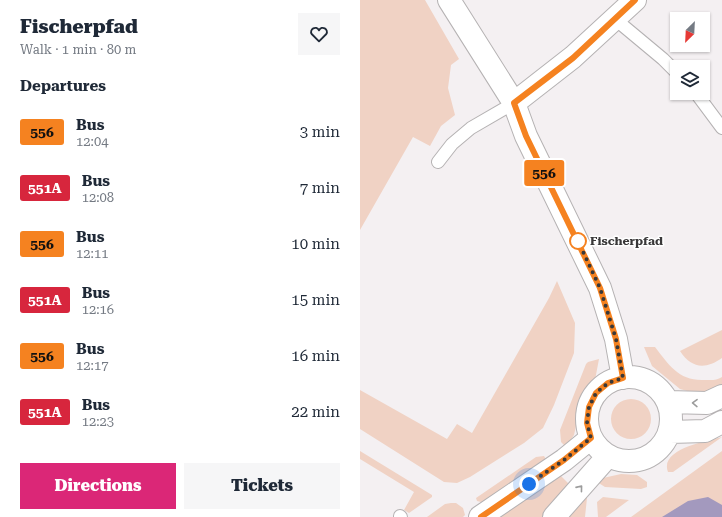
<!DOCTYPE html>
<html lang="en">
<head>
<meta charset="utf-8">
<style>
	body { margin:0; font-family:"Roboto Serif",serif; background:#f6f6f7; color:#1f2937; height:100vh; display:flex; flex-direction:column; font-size:15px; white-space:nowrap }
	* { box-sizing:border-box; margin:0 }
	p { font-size:13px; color:#747a83 }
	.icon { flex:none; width:22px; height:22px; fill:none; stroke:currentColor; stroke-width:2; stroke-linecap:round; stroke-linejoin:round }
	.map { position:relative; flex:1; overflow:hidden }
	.side { display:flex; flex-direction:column; background:#fff; width:360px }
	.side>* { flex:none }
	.badge { padding:0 8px; border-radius:3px; font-size:14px; line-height:26px }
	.needle { width:26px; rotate:204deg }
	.tools { position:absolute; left:310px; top:12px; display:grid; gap:8px }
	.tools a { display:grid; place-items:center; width:40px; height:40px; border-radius:0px; background:#fff; box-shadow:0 1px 3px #0004; font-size:20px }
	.you { position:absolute; width:20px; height:20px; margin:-10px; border:3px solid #fff; border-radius:50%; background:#1a73e8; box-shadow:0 0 0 6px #1a73e833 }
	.map>.badge { position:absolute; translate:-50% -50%; box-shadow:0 0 0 2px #fff }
	h2 { padding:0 20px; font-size:15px; line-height:36px }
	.round { display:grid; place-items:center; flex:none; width:42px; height:42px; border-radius:0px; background:#f6f6f7 }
	.summary { display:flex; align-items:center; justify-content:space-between; height:68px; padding:0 20px }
	h1 { font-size:19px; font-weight:800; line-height:30px }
	.primary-button { display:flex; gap:8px; margin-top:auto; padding:8px 20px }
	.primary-button a { flex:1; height:46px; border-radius:0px; background:#db2777; color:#fff; font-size:16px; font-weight:800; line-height:46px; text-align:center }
	.primary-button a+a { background:#f6f6f7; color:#1f2937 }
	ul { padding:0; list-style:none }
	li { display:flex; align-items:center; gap:12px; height:56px; padding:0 20px }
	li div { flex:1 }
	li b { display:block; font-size:15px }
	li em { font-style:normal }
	li .badge { min-width:44px; font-weight:700; text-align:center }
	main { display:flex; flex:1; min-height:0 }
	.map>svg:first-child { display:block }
	.green { fill:#f0d2c4 }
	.water { fill:#a399be }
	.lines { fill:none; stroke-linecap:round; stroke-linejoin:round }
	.service-casing { stroke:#b5b2b3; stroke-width:14 }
	.minor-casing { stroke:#b5b2b3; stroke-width:24 }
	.service { stroke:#fff; stroke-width:12 }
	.minor { stroke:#fff; stroke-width:22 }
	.oneway { stroke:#9c9c9c }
	.line-casing { stroke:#fff; stroke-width:9 }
	.line { stroke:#f58220; stroke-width:6 }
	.walk { stroke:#393839; stroke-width:4; stroke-dasharray:0 7.2 }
	.stop-dot { fill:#fff; stroke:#f58220; stroke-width:2 }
	.labels { text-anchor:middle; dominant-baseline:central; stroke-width:3; stroke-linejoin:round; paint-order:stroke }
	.stop-label { font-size:12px; font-weight:bold; fill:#393839; stroke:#fff; text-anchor:start }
</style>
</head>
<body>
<main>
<section class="side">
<div class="summary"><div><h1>Fischerpfad</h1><p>Walk · 1 min · 80 m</p></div><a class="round"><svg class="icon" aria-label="heart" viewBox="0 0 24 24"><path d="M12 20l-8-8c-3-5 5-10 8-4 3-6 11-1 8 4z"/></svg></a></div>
<h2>Departures</h2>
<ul>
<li><span class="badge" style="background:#f58220;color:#111">556</span><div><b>Bus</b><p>12:04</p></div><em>3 min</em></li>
<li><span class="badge" style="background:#d7263d;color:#fff">551A</span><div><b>Bus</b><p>12:08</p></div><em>7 min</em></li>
<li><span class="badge" style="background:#f58220;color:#111">556</span><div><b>Bus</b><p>12:11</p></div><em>10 min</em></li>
<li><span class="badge" style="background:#d7263d;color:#fff">551A</span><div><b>Bus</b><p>12:16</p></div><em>15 min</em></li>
<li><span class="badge" style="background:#f58220;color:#111">556</span><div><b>Bus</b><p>12:17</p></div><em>16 min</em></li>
<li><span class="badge" style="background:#d7263d;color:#fff">551A</span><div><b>Bus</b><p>12:23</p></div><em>22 min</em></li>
</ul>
<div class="primary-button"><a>Directions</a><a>Tickets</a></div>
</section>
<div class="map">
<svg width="362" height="517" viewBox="0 0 362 517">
	<rect width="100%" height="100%" fill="#f4f0f2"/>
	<!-- green -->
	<path class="green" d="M0,0H65L99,59L91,65L88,88L95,115L81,126L70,146L53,137L0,230Z
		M197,281L215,323L214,353L194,405L183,428L164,443L110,477L97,483L84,482L0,429V390L87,439L97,424L112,433L189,298Z
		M362,330V358C345,370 331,368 320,351Z
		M284,347H295C309,365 319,381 344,380C351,380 356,381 362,377V390L338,394L320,389L292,366Z
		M239,359L235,380L224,396L220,409L214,435L206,447L201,442L200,430L226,364L228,362Z
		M251 419a20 20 0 1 1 40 0a20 20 0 1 1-40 0Z
		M362,437L313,472H308C299,449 347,441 362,437Z
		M0,451L72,495V497L49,513L44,510L54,492L0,459Z
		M362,451V517H271Z
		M184,456L188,463L125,503L117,501L116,498L176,457Z
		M261,474L277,475L287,482V487L281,489L245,487L237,482L243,478Z
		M200,475L212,487L184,517H135Z
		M224,496L227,498L225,517H206Z
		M243,497L269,500L246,517H238L237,502Z
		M91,503H96L103,508L105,515L103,517H67L85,504Z"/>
	<!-- water -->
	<path class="water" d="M348,497L362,505V517H302L328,501Z"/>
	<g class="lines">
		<!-- service casing -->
		<g class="service-casing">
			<path id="service" d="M255,19L303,59L317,73
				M336,93L362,128
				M78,162L92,144L111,128L154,103
				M40,516L41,517"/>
		</g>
		<!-- minor casing -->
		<g class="minor-casing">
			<path id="minor" d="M89,0L154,103L166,136L240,288L256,339L263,378
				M154,103L213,57L275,0
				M227 419a42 42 0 1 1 84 0a42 42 0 1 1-84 0Z
				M308,402L347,403L362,396
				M310,432L345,431L362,422
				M120,517L204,460L231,438
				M194,517L248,456"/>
		</g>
		<!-- service -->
		<use href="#service" class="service"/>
		<!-- minor -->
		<use href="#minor" class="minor"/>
	</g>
	<!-- one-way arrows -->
	<defs><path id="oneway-chevron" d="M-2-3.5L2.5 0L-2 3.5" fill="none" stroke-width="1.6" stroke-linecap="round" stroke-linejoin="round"/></defs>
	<g class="oneway">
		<use href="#oneway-chevron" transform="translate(335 403) rotate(-179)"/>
		<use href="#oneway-chevron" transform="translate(220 488) rotate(-51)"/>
	</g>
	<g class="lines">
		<!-- line casing -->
		<g class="line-casing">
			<path id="line" d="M121,517L204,460L231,438L227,423L229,407L236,393L248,383L263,378L256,339L240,288L166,136L154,103L213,58L275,0"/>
		</g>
		<!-- line -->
		<use href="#line" class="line"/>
		<!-- walk -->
		<path class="walk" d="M169,484L204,460L231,438L227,423L229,407L236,393L248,383L263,378L256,339L240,288L218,241"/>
	</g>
	<!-- markers -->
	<circle class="stop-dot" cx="218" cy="241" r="8"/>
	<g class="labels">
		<!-- stop labels -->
		<g class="stop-label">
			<text x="230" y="241">Fischerpfad</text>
		</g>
	</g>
</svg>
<div class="tools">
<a><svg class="needle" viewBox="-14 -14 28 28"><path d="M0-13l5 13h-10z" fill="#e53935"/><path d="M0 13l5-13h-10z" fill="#747a83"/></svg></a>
<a><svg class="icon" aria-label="layers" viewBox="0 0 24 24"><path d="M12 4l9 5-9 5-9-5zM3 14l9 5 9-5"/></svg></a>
</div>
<div class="you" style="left:169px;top:484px"></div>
<b class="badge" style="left:184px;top:173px;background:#f58220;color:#111">556</b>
</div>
</main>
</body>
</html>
